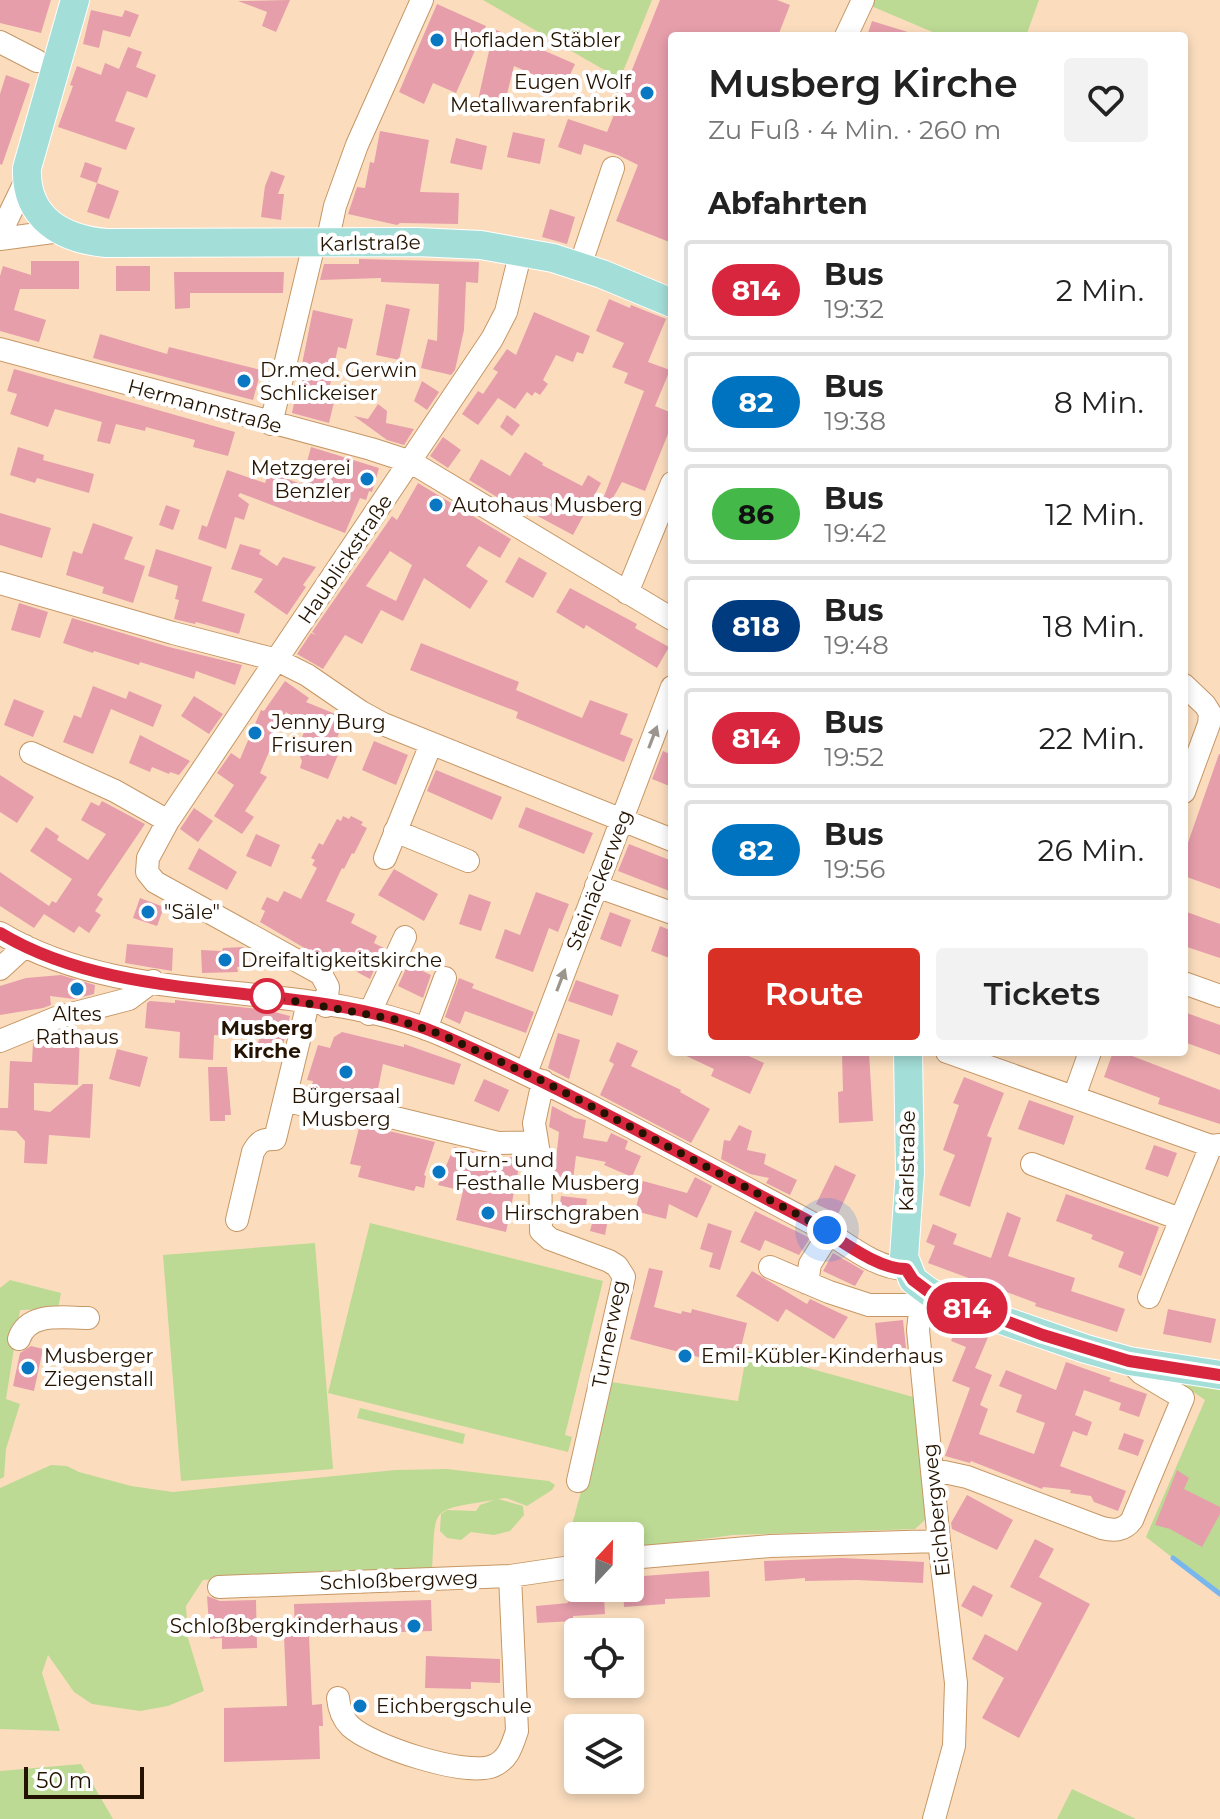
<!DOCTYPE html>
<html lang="de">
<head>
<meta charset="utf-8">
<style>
	body { margin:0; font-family:Montserrat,sans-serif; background:#f2f2f2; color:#222; height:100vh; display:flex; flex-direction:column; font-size:30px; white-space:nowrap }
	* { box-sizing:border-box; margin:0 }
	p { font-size:26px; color:#767676 }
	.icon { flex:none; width:44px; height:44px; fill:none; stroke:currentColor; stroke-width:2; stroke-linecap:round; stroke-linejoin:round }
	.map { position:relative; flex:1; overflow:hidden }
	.drawer { position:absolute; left:668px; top:32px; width:520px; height:1024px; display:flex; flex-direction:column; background:#fff; border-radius:8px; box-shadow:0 4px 12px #0003 }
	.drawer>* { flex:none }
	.badge { padding:0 16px; border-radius:26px; font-size:28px; line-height:52px }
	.needle { width:52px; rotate:22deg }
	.controls { position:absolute; left:564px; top:1522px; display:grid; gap:16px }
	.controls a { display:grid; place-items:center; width:80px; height:80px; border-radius:8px; background:#fff; box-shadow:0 4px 12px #0003; font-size:40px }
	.scale { position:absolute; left:24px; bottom:20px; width:120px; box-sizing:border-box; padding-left:8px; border:4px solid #241301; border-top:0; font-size:22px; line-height:28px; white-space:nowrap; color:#241301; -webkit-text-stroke:6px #fff; paint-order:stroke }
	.you { position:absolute; width:40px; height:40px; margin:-20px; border:6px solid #fff; border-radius:50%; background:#1a73e8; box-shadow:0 0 0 12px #1a73e833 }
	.map>.badge { position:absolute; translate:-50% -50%; box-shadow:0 0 0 4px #fff }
	h2 { padding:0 40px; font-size:30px; line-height:72px }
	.round { display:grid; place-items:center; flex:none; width:84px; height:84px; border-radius:8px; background:#f2f2f2 }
	.summary { display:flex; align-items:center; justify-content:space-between; height:136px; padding:0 40px }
	h1 { font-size:38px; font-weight:600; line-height:60px }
	.action { display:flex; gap:16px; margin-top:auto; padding:16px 40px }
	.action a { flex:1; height:92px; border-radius:8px; background:#d93025; color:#fff; font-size:32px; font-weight:600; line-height:92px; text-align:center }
	.action a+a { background:#f2f2f2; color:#222 }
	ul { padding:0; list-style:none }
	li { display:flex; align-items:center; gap:24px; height:100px; margin:0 16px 12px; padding:0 24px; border:4px solid #e0e0e0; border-radius:8px }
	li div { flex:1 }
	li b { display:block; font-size:30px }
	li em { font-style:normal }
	li .badge { min-width:88px; font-weight:700; text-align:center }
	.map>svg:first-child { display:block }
	.green { fill:#bcda94 }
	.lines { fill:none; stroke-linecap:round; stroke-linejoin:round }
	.stream { stroke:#79b6ed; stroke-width:5 }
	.building { fill:#e69eab; fill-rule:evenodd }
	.minor-casing { stroke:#c69765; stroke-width:24 }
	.major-casing { stroke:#fff; stroke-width:30 }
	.minor { stroke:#fff; stroke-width:22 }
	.major { stroke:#a4ded8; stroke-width:28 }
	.oneway { fill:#9c958d }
	.line-casing { stroke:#fff; stroke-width:18 }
	.line { stroke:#d7263d; stroke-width:12 }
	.walk { stroke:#241301; stroke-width:8; stroke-dasharray:0 14.4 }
	.poi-dot { fill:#0977c2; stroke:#fff; stroke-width:3 }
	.stop-dot { fill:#fff; stroke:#d7263d; stroke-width:4 }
	.labels { text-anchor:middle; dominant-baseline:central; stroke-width:8; stroke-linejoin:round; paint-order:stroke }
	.poi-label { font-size:20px; fill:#241301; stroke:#fff; text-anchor:start }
	.street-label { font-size:20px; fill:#241301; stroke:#fff }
	.stop-label { font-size:20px; font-weight:bold; fill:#241301; stroke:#fff }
</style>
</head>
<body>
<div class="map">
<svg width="1220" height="1819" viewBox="0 0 1220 1819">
	<rect width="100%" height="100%" fill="#fbddbe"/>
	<!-- green -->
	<path class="green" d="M483,0H652L620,79Z
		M873,0H1039L1026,36H942L871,6Z
		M370,1223L603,1281L565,1435L572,1437L568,1452L328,1393Z
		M315,1243L333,1469L181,1481L163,1255Z
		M10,1280L61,1293L58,1309L20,1310L6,1399L20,1404L6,1449L4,1477L0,1479V1288Z
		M747,1351L917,1398L926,1519L915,1529L733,1535L630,1549V1536H578V1542L567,1543L611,1382L738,1401Z
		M1176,1380L1220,1381V1595L1146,1537L1205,1400Z
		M360,1408L465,1434L463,1444L357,1418Z
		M51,1465L67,1466L79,1472L131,1486L173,1492L395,1470L447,1469L549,1481L555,1485L552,1490L527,1506L506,1498L498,1499L523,1506L524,1515L510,1531L494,1535L471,1532L461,1540L447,1538L440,1531L441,1514L447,1510L476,1511L480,1505L494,1500C428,1511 436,1505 432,1570L203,1580L186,1606L188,1638L204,1691L168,1706L140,1711L92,1704L74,1692L48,1655L42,1673L60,1731L0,1729V1488Z
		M81,1764L113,1819H0V1771Z
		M1072,1789L1136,1819H1057Z"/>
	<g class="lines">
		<!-- stream -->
		<path class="stream" d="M1173,1558L1220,1594"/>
	</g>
	<!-- building -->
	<path class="building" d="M0,0H51L41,33L0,23Z
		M290,0L276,32L262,26L267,12L238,1Z
		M660,0H777L790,5L778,36H672V243L616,221L638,165L618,155L584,144L581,155L558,147L568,119L607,132Z
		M437,4L486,26L456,93L433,83L424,104L399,92Z
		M91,10L122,17L125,10L139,15L130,37L103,30L99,48L83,44Z
		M872,21L911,33V36H867Z
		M494,29L575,64L564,88L514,66L504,106L478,100Z
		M128,47L142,52L136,67L156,75L147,98L127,91L115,121L135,128L126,150L58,127L73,86L70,85L77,66L101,75L105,63L119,69Z
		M6,75L30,84L2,165L0,164V94Z
		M380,131L429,140L420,192L459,193L458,224L400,223L397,225L348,214L357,187L365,188L370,162L374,163Z
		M513,132L545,139L540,164L507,157Z
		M456,138L487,146L482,170L450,163Z
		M85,162L102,168L97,183L80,177Z
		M271,171L285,176L278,194H284L281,220L261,217L265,186Z
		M97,183L119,191L109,219L87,212Z
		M550,209L575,217L567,244L542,237Z
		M359,259L479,262L478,283L466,282L464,330L455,370L451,375L421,368L428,339L437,341L439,284L381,282V278L320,280L324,264H359Z
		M31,261H79V289H20L14,310L46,320L39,342L0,331V276L3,266L31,275Z
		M116,266H150V291H116Z
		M174,272H284L283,293H190V308L175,309Z
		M609,299L630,308L631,305L666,319L648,362L670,370L655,406L672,413V424L645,491L622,482L610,503L603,499L644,391L624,383L628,373L612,367L624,343L596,331Z
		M386,304L410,309L399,360L376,355Z
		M313,310L353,319L346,349L338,347L327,400L334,402L329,423L292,413Z
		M534,312L590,336L583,354L577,352L573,362L556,355L543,380L548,384L540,395L535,392L532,396L527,392L515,409L498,398L478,425L462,414L478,391L483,394L498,372L493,369L507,349L516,355Z
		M100,334L167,354L169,347L261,370L253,400L93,358Z
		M14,369L235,432L228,456L193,447L195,440L146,427L145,431L116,424L110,444L97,441L102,422L55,409L48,427L10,414L17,394L7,391Z
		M422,381L439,392L427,410L414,401Z
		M378,404L387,411L386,423L414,429L404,445L387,440L354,416L368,419Z
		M507,415L520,425L512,436L500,427Z
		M443,437L461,450L448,468L430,456Z
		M18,447L44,455L43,460L94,474L89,493L37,478L35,483L10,475Z
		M311,447L379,468L372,492L369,491L366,500L360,498L345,533L240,493L238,496L249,504L244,520L235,517L226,549L198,539L202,525L207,527L227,470L265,483L269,472L301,484Z
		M525,452L543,463L542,465L582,486L588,475L601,483L573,535L530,512L528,516L469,480L481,459L510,476Z
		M418,483L511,539L500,558L479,546L466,566L488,581L470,609L424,578L403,621L381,610L362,644L345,635L323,669L297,654L311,633L316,635L312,632L392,516L397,520ZM390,551L412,565L396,601L366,586Z
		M166,505L180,510L173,530L159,525Z
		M0,513L51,528L42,558L0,545Z
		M93,523L133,537L124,559L145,566L133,603L102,593L104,587L66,575L73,551L82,554Z
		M240,544L261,550L259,554L277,566L283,557L316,567L303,585L306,587L287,615L254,592L263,579L231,569Z
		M156,549L212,567L202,601L245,614L239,634L196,622L195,624L174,619L179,600L175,599L178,586L148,576Z
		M519,557L547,573L533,598L505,582Z
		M570,588L637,624L635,628L669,647L657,668L586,625L584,629L556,612Z
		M19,603L48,612L40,638L11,630Z
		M72,618L169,647L242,665L235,685L196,671L194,679L140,662L139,665L94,651L93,653L63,643Z
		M421,643L519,682L516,690L582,718L590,700L628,714L620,734L633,739L624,762L516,718L518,712L410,670Z
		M285,681L309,698L306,702L345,718L331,753L338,755L328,779L300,768L302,761L297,750L306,727L286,712L260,773L267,777L245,811L254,817L242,834L214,816L234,785L217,773L231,753L240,759L261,710L264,711Z
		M93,686L126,699L129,691L162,705L153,727L111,709L93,754L63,742L74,715L81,718Z
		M194,696L223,714L209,734L181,716Z
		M14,699L44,711L33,737L4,725Z
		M140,735L190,761L179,775L170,772L169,774L152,767L150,772L129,763Z
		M374,741L408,755L396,785L362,770Z
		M663,751L672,755V787L652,779Z
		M1219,754H1220V889L1184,876V854Z
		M436,770L502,797L492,820L427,791Z
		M0,775L34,797L17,823L0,812Z
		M102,801L145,824L97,895L103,899L95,911L101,915L89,933L79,926L74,933L44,914L34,928L0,906V872L49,906L52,901L56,903L72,879L30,851L46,827L59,836L57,840L88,860L106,834L81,820L91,802L99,806Z
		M526,807L593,833L584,854L518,827Z
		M194,808L213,821L198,842L180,829Z
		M343,816L349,819L351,816L363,822L361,825L367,828L354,854L352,853L344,869L342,868L326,901L355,914L351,923L377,936L374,943L384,948L370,979L357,972L360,966L329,951L325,960L260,922L265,911L261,909L267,897L278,902L284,891L301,899L317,868L312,865L315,860L311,858L319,843L323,845L337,819L341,821Z
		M256,834L280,845L271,867L246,856Z
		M629,844L672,861V892L618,871Z
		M199,848L237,872L227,890L188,869Z
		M394,869L438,894L424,921L378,895Z
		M536,892L569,904L558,932L549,928L533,972L495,958L505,929L520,935Z
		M469,894L491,902L481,931L459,924Z
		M140,898L164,907L157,926L133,918Z
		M1184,911L1220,924V958L1184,946Z
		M610,912L631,920L621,947L600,939Z
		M660,926L672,931V959L651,951Z
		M127,944L173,948L172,971L125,963Z
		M243,947L248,953L249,967H237L238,972L202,973L201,950L222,951L223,948Z
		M408,964L431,975L423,998L398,986Z
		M61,975L95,985L94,994L74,999L50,996L51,1005L43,1008L0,1015V986L26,978Z
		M459,978L474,984L472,988L534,1012L526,1033L465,1011L460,1024L445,1017Z
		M576,980L619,995L612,1016L568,1001Z
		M175,1000L267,1010L290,1016L280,1058L256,1052L260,1035L228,1031L227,1036L214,1035L213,1060L179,1058L180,1032L145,1028L147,1003L150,1001L175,1003Z
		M1184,1012L1220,1025V1055L1184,1042Z
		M342,1032L404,1047V1044L461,1064L454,1085L383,1064L376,1099L343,1094L341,1100L310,1092L313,1081L307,1080L318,1045L330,1048L334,1037Z
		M57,1033L80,1034L78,1085L34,1083V1110L50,1112L83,1084H93L90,1138L49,1135L47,1164L24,1163L25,1141L16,1131L0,1130V1108H8L10,1061L32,1062L33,1043L54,1040Z
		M558,1033L580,1040L569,1079L548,1068Z
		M617,1042L638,1051L631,1066L681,1090L680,1092L710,1109L691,1143L600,1095L614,1064L609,1061Z
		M117,1049L148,1057L140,1087L109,1079Z
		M678,1052H740L764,1063L750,1094L711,1076L714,1069Z
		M842,1052H869L873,1121L839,1123L838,1092L843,1091Z
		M1113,1052H1122L1220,1090V1124L1158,1104L1160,1098L1104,1077Z
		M208,1067H227L231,1115H225V1121H210Z
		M964,1077L1004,1093L987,1136L992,1138L970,1207L939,1195L955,1155L943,1150L959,1105L953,1103Z
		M484,1079L509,1090L499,1112L474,1101Z
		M1029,1100L1074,1116L1064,1145L1018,1129Z
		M552,1106L575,1118L586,1120L583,1138L607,1142L611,1133L628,1141L625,1149L641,1156L632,1177L604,1165L606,1162L576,1156L573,1180L554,1178L559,1132L549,1127Z
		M360,1124L435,1142L424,1175L426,1176L424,1188L416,1186L414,1191L358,1177L361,1166L350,1164Z
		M739,1125L752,1131L747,1150L766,1154L764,1164L797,1180L790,1195L766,1183L769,1178L750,1174L721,1159L724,1140L730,1141Z
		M1154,1145L1177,1153L1168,1177L1145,1169Z
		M454,1147L495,1157H521L506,1232L456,1220L463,1191L438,1185Z
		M835,1165L856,1175L838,1214L816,1204Z
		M695,1177L712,1186L697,1218L669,1204L666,1219L635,1211L643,1181L687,1193Z
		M1066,1194L1159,1227L1141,1276L1118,1267L1124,1252L1091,1239L1093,1235L1056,1221Z
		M561,1196L587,1199L584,1223L558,1220Z
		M755,1211L810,1238L799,1255L765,1240L760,1251L740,1242Z
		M1007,1212L1021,1218L1008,1256L1075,1278L1071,1291L1125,1309L1117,1332L1035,1306L1036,1303L928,1263L935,1246L926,1242L933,1224L957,1234L953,1244L991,1258Z
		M594,1216L608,1219L605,1235L590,1231Z
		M708,1223L732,1231L720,1270L709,1267L713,1253L700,1249Z
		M833,1253L864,1271L855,1286L823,1271Z
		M649,1268L663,1271L654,1307L681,1314L682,1311L691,1313L692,1309L747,1323L736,1367L630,1339Z
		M752,1271L807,1304L810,1299L848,1317L834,1339L786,1309L778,1322L736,1296Z
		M1168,1309L1216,1319L1211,1343L1163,1334Z
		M903,1320L906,1348L878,1351L875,1323Z
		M958,1323L989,1335L975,1368L992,1375L980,1405L988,1409L979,1434L1034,1454L1045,1423L1016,1412L1022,1395L999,1386L1006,1370L1056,1390L1066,1362L1111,1378L1109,1381L1147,1394L1139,1417L1119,1410L1121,1403L1084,1390L1075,1415L1092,1422L1087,1436L1073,1431L1060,1466L1126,1491L1118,1511L1094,1502L1091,1496L1070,1493L1071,1490L1043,1487L1042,1489L971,1461L970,1463L945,1456L970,1388L952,1381L966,1347L951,1341Z
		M31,1346L43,1349L34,1391L13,1386L20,1353Z
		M1124,1433L1144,1440L1138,1456L1118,1449Z
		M1177,1470L1189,1478L1184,1489L1220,1507V1514L1202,1547L1170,1529L1155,1525Z
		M967,1495L1013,1520L997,1550L952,1529L951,1523Z
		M1035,1539L1054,1549L1039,1577L1090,1604L1019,1738L982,1718L1004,1678L972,1659L985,1634L1017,1651L1042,1603L1010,1587Z
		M842,1558L924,1562L923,1583L857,1580L805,1581V1578L765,1581L764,1561Z
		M709,1571L710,1597L665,1599V1604L624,1607L623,1588H630V1577Z
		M973,1585L993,1595L982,1617L961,1606Z
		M588,1588V1598L604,1597L605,1614L573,1616V1621L537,1623L536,1606L568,1603L566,1589Z
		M207,1596L220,1601L256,1600L257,1648L222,1649V1638L210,1639Z
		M431,1600L432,1631L309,1635L312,1705L322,1704L323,1726H319L320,1759L224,1762V1708L287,1706L284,1636L295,1635L294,1604Z
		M426,1656L500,1659V1683L471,1682V1689L425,1688Z"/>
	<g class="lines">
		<!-- minor casing -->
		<g class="minor-casing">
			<path id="minor" d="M846,36L863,0
				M0,42L37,61
				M0,234L27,178
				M0,239L60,231
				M327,243L335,206L357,145L422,0
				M580,266L613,168
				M0,349L371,449L411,462L672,619
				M271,424L314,244
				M0,583L173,633L277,660L307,675L361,712L383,724L672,840
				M627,593L672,483
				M1184,685L1205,705L1210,713
				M31,753L115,791L168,821
				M1184,792L1209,724L1210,713
				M395,831L468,861
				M385,858L431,744
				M596,886L672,913
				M0,933C131,1012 306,975 444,1036C569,1091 689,1158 810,1222C840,1237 872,1269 906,1269
				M0,969L25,946
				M1184,983L1220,996
				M326,1006L328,987L321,974L155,882L147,872L148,858L168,821L492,339L506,312L521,251
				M369,1014L405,937
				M426,1029L445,978
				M0,1041L56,1018L129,999L153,981
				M947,1052L1211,1146L1220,1145
				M526,1073L672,687
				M543,1081L534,1123L540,1160L541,1231L550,1239L609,1261L617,1266L624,1277L578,1481
				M1074,1097L1090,1052
				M285,1100L342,1115L358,1109L498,1143L536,1142
				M1032,1164L1180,1219
				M237,1220L253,1152C259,1141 263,1139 275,1139L308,1003
				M770,1267L829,1292L869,1305H923
				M807,1283L810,1264L830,1232
				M929,1292L920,1312L918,1330L939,1541L956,1683L954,1746L934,1819
				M1149,1297L1211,1146
				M19,1339C28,1311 64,1318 88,1318
				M932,1472H944L967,1477L1102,1528C1114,1531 1124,1531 1132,1520L1183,1398L1141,1373L1129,1361
				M630,1558L770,1546L939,1541
				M219,1587L510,1576L578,1566
				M338,1698C339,1709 342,1718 350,1726C371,1746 465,1777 493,1766C508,1760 512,1746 517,1731L510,1576"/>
		</g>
		<!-- major casing -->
		<g class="major-casing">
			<path id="major" d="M75,0L27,168C25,218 62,239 106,243L417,242L481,245L553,258L602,274L672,303
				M908,1052L910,1172L904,1257L913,1280L929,1292L964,1307L1086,1349L1129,1361L1220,1375"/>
		</g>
		<!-- minor -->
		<use href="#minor" class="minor"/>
		<!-- major -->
		<use href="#major" class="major"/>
	</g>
	<!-- one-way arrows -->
	<defs><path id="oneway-solid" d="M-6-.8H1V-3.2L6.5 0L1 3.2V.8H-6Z" transform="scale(2)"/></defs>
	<g class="oneway">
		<use href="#oneway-solid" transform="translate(653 737) rotate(-69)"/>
		<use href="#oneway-solid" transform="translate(561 980) rotate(-69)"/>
	</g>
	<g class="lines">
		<!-- line casing -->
		<g class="line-casing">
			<path id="line" d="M0,933C129,1011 307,976 444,1036C568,1090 685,1157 805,1219C834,1234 874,1269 906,1269L913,1280L929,1292L1043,1335L1129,1361L1220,1375"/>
		</g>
		<!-- line -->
		<use href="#line" class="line"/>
		<!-- walk -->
		<path class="walk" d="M267,996L398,1020L440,1034L543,1081L827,1230"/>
	</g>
	<!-- markers -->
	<g class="poi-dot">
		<circle cx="437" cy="40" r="8"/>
		<circle cx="647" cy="93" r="8"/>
		<circle cx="244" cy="381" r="8"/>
		<circle cx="367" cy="479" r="8"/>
		<circle cx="436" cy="505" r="8"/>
		<circle cx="255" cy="733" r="8"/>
		<circle cx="148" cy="912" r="8"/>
		<circle cx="225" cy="960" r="8"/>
		<circle cx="77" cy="989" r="8"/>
		<circle cx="346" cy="1072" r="8"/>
		<circle cx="439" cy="1172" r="8"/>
		<circle cx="488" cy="1213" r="8"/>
		<circle cx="685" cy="1356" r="8"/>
		<circle cx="28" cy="1368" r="8"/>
		<circle cx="414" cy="1626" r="8"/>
		<circle cx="360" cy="1706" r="8"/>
	</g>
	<circle class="stop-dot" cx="267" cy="996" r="16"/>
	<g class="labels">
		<!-- poi labels -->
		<g class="poi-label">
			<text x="453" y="40">Hofladen Stäbler</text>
			<text x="631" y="82" text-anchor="end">Eugen Wolf<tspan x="631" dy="23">Metallwarenfabrik</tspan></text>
			<text x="260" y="370">Dr.med. Gerwin<tspan x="260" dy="23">Schlickeiser</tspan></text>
			<text x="351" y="468" text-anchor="end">Metzgerei<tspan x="351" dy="23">Benzler</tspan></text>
			<text x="452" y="505">Autohaus Musberg</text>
			<text x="271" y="722">Jenny Burg<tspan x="271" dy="23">Frisuren</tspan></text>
			<text x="164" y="912">"Säle"</text>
			<text x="241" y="960">Dreifaltigkeitskirche</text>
			<text x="77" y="1014" text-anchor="middle">Altes<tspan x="77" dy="23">Rathaus</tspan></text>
			<text x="346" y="1096" text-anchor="middle">Bürgersaal<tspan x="346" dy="23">Musberg</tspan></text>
			<text x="455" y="1160">Turn- und<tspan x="455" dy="23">Festhalle Musberg</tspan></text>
			<text x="504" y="1213">Hirschgraben</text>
			<text x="44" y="1356">Musberger<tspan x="44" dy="23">Ziegenstall</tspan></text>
			<text x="701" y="1356">Emil-Kübler-Kinderhaus</text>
			<text x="398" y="1626" text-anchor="end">Schloßbergkinderhaus</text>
			<text x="376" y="1706">Eichbergschule</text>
		</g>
		<!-- street labels -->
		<g class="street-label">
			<text transform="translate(370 243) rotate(-1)">Karlstraße</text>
			<text transform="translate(205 406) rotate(15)">Hermannstraße</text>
			<text transform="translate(345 559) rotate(-56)">Haublickstraße</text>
			<text transform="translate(599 880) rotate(-69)">Steinäckerweg</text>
			<text transform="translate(907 1161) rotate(-89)">Karlstraße</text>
			<text transform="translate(609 1334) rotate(-79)">Turnerweg</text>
			<text transform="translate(936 1510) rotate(-96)">Eichbergweg</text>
			<text transform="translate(399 1580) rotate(-2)">Schloßbergweg</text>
		</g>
		<!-- stop labels -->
		<g class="stop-label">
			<text x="267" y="1028">Musberg<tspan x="267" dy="23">Kirche</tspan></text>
		</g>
	</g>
</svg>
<div class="controls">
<a><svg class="needle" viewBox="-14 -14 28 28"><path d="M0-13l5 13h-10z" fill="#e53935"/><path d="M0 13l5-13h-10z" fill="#767676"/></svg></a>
<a><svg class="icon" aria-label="locate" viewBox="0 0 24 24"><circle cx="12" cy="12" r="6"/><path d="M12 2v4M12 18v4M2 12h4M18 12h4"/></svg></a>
<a><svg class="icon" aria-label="layers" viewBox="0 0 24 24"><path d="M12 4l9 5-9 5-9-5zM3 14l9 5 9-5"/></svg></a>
</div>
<div class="scale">50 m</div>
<div class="you" style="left:827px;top:1230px"></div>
<b class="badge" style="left:967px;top:1308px;background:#d7263d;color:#fff">814</b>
<section class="drawer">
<div class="summary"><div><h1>Musberg Kirche</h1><p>Zu Fuß · 4 Min. · 260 m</p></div><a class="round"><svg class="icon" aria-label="heart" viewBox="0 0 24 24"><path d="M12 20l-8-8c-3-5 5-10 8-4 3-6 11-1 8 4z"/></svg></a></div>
<h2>Abfahrten</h2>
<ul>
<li><span class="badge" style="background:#d7263d;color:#fff">814</span><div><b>Bus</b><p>19:32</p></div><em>2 Min.</em></li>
<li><span class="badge" style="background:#0073c0;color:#fff">82</span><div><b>Bus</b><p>19:38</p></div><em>8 Min.</em></li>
<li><span class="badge" style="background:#44b94a;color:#111">86</span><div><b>Bus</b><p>19:42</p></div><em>12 Min.</em></li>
<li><span class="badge" style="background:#003b80;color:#fff">818</span><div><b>Bus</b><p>19:48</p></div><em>18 Min.</em></li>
<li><span class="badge" style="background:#d7263d;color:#fff">814</span><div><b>Bus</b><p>19:52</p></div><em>22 Min.</em></li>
<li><span class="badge" style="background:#0073c0;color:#fff">82</span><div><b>Bus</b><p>19:56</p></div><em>26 Min.</em></li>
</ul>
<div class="action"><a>Route</a><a>Tickets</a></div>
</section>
</div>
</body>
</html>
